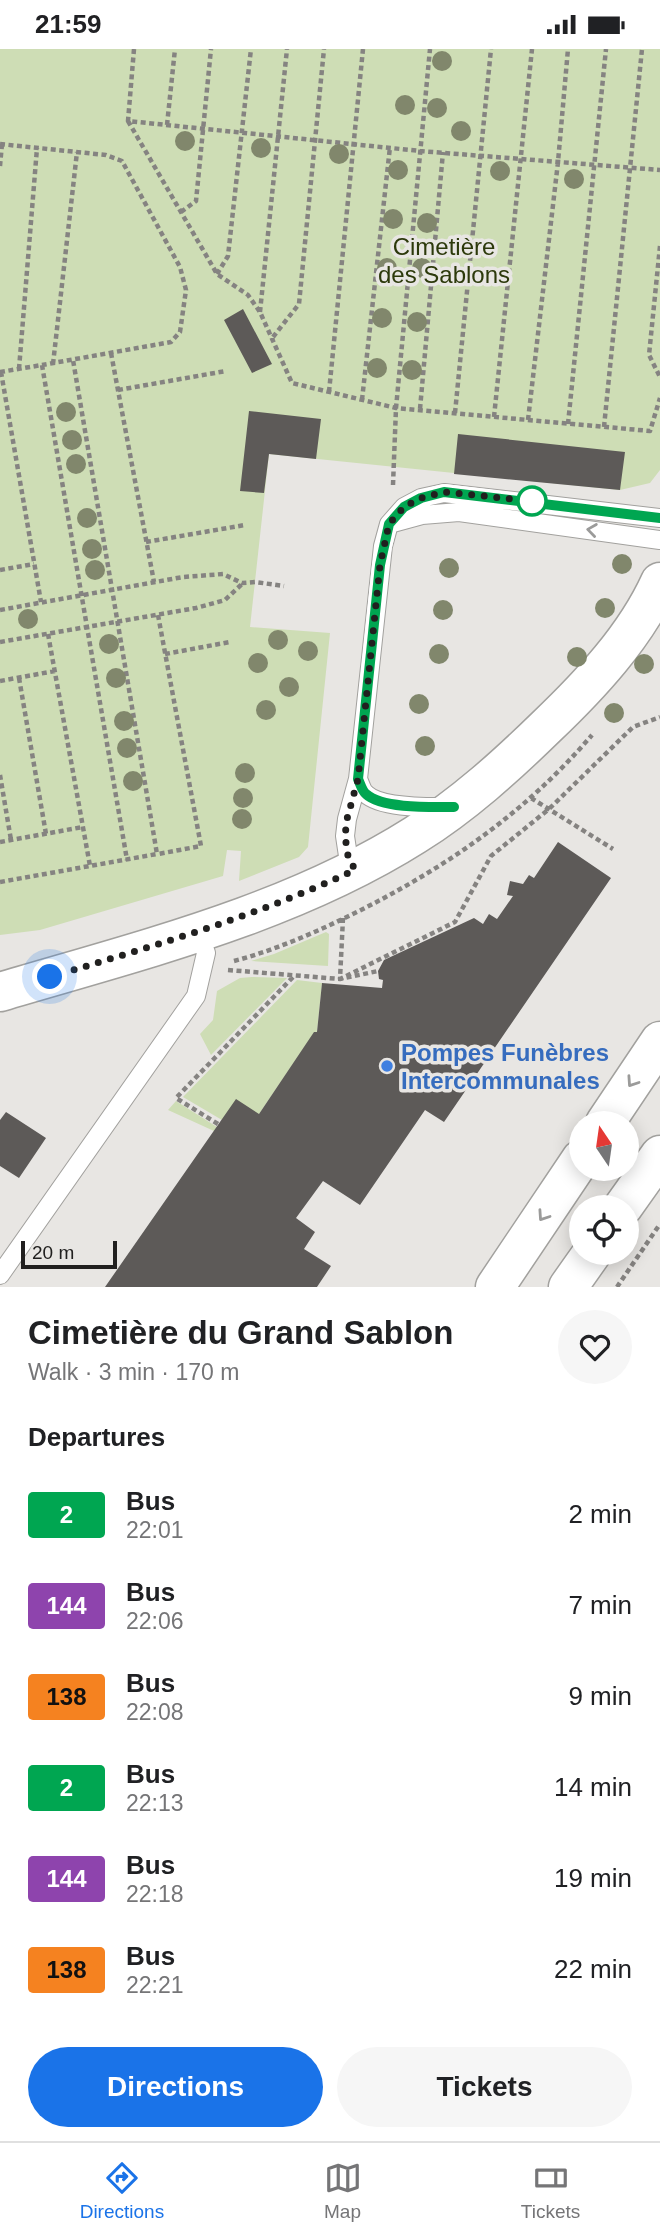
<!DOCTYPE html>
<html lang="en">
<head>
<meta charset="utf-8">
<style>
	body { margin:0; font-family:Arial,sans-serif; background:#f6f6f6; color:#202124; height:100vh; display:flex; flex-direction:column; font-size:26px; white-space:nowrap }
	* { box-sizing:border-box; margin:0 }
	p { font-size:23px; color:#757577 }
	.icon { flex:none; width:38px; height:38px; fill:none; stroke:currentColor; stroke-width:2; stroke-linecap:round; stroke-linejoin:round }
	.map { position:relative; height:1238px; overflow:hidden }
	.side { display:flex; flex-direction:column; background:#fff; flex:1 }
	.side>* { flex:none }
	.badge { padding:0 14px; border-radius:5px; font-size:24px; line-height:46px }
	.needle { width:46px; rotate:347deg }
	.fabs { position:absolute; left:569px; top:1062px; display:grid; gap:14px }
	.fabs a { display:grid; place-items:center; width:70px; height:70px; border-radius:50%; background:#fff; box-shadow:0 4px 18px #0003; font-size:35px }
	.scale { position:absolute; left:21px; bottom:18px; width:96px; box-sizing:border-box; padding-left:7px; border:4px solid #21201f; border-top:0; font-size:19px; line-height:24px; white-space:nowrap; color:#21201f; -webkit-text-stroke:5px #e8e6e3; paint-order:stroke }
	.you { position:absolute; width:35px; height:35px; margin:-18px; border:5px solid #fff; border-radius:50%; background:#1a73e8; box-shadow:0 0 0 10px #1a73e833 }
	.map>.badge { position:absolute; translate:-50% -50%; box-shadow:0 0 0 4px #fff }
	h2 { padding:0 28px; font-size:26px; line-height:63px }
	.round { display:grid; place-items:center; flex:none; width:74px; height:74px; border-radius:37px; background:#f6f6f6 }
	.overview { display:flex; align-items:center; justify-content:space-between; height:119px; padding:0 28px }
	h1 { font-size:33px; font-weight:800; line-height:52px }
	.button { display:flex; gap:14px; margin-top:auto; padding:14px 28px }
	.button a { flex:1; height:80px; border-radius:42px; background:#1a73e8; color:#fff; font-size:28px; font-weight:800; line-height:80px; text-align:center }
	.button a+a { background:#f6f6f6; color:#202124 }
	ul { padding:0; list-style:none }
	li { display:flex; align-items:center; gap:21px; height:91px; padding:0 28px }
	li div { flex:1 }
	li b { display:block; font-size:26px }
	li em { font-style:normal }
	li .badge { min-width:77px; font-weight:700; text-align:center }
	.status { display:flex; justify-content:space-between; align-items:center; height:49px; padding:0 35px; background:#fff; direction:ltr }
	.status svg { height:19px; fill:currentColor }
	.tabs { display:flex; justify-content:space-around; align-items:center; height:98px; border-top:2px solid #e0e0e0; background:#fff; font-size:19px; color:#757577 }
	.tabs a { display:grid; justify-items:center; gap:4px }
	.tabs .current { color:#1a73e8 }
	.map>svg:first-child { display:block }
	.green { fill:#ceddb5 }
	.building { fill:#5d5a58 }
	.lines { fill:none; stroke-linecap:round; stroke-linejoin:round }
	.lane-casing { stroke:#a2a19e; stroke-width:20 }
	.secondary-casing { stroke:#a2a19e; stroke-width:41 }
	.primary-casing { stroke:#a2a19e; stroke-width:41 }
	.path { stroke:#858381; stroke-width:4.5; stroke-dasharray:5 3.5; stroke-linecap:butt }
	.lane { stroke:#fff; stroke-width:18 }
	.secondary { stroke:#fff; stroke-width:38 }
	.primary { stroke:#fff; stroke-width:38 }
	.tree { fill:#81876c }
	.oneway { stroke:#9b9b9a }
	.line-casing { stroke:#fff; stroke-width:16 }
	.line { stroke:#00a651; stroke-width:10 }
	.walk { stroke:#21201f; stroke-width:7; stroke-dasharray:0 12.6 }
	.stop-dot { fill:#fff; stroke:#00a651; stroke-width:3.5 }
	.shop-dot { fill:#3f7fe0; stroke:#e8e6e3; stroke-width:2.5 }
	.labels { text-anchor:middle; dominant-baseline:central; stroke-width:7; stroke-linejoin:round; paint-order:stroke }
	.park-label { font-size:24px; fill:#2c390b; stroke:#e8e6e3 }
	.shop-label { font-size:24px; font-weight:bold; fill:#366cbe; stroke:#e8e6e3; text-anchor:start }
</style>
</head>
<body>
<div class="status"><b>21:59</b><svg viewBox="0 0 49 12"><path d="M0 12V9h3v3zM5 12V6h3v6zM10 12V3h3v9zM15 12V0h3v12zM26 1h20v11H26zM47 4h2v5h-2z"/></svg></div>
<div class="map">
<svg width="660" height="1238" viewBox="0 0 660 1238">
	<rect width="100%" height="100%" fill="#e8e6e3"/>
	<!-- green -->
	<path class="green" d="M0,0H660V421L650,434L620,441L269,405L250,578L330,584L308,798L299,808L239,832L241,802L227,801L223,827L40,881L0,886Z
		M326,883L329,885L328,917L251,912L274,905Z
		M252,928L287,929L211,1006L200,985L213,971L217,942L240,929Z
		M297,931L322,934L317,983L314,984L259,1065L222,1071L183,1048Z
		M176,1052L217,1078L214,1082L168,1061Z"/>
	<!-- building -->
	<path class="building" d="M243,260L272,315L252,324L224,271Z
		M249,362L321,370L316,410L269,405L264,444L240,442Z
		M458,385L625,403L620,441L454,425Z
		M558,793L611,829L444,1073L425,1061L360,1156L323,1132L296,1169L315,1183L304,1200L331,1217L317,1238H105L236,1050L259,1065L314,983H317L322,934L382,939L383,931L379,930L378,922L384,911L474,869L483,875L489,865L497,870L513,847L507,846L510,832L523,835L529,826L534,829Z
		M6,1063L46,1089L19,1129L0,1117V1071Z"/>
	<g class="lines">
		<!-- lane casing -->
		<g class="lane-casing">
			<path id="lane" d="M389,475L422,466L459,463L660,491
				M358,730C360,734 362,742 366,745C381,759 425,758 445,758
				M355,821L348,807L345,787L347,770L358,730L383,497L389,475L404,458L421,449L444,444L660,469
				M0,1226L196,947L206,904L198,882"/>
		</g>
		<!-- secondary casing -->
		<g class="secondary-casing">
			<path id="secondary" d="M0,943C141,901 290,865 415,786C463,756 506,717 546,678C590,636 635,588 660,533"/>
		</g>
		<!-- primary casing -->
		<g class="primary-casing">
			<path id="primary" d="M605,1074L660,992
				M623,1158L660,1106
				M495,1238L581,1110
				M568,1238L592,1204"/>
		</g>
		<!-- path -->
		<path class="path" d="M134,0L128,72L420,102L660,121
			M128,72L217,225L248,246L260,263L292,334L396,359L650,382L660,349
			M167,76L175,0
			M0,95L106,106L122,112L180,218L186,241L180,283L171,293L42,316
			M0,117L2,95
			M181,163L196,152L211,0
			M660,197L649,306L660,328
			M217,225L228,207L251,0
			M260,263L287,0
			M273,288L299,255L324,0
			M111,304L154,533
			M53,315L77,103
			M19,320L37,99
			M0,323L42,316L127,811
			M1,323L41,553
			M118,341L226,322
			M329,343L363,0
			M362,351L390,98
			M420,360L443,103
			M455,364L491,0
			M494,368L532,0
			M528,371L558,113L568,0
			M568,375L606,0
			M604,378L642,0
			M393,436L396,359L430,0
			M146,493L245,476
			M0,521L34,515
			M0,561L183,528L223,525L242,534L255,533L284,537
			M158,566L201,797L158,805
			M48,585L90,817
			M0,593L196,559L225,551L243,534
			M165,605L230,593
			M19,629L46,785
			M0,632L55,622
			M0,726L11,791
			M531,749L613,800
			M0,793L83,778
			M0,833L157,805L73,311
			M343,869L340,930L455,873L491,807L549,760L633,678L660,668
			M234,912C279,900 321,881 363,860C451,815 527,762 592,686
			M228,921L340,930L378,922
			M218,1075L176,1049L295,926
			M617,1238L660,1175"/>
		<!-- lane -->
		<use href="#lane" class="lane"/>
		<!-- secondary -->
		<use href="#secondary" class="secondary"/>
		<!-- primary -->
		<use href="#primary" class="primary"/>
	</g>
	<!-- trees -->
	<g class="tree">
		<circle cx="442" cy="12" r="10"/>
		<circle cx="405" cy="56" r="10"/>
		<circle cx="437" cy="59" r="10"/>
		<circle cx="461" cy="82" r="10"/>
		<circle cx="185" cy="92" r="10"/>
		<circle cx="261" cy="99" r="10"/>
		<circle cx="339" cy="105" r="10"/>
		<circle cx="398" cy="121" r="10"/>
		<circle cx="500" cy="122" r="10"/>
		<circle cx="574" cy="130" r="10"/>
		<circle cx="393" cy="170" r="10"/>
		<circle cx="427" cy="174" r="10"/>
		<circle cx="387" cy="219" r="10"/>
		<circle cx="422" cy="219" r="10"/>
		<circle cx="382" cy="269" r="10"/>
		<circle cx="417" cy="273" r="10"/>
		<circle cx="377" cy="319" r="10"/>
		<circle cx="412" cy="321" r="10"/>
		<circle cx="66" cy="363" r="10"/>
		<circle cx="72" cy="391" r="10"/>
		<circle cx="76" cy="415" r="10"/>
		<circle cx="87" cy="469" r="10"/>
		<circle cx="92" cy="500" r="10"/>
		<circle cx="622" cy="515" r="10"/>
		<circle cx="449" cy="519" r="10"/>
		<circle cx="95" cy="521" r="10"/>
		<circle cx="605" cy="559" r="10"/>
		<circle cx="443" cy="561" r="10"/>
		<circle cx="28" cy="570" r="10"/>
		<circle cx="278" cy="591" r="10"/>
		<circle cx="109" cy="595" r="10"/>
		<circle cx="308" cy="602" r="10"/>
		<circle cx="439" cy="605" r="10"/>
		<circle cx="577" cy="608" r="10"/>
		<circle cx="258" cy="614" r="10"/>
		<circle cx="644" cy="615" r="10"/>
		<circle cx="116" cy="629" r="10"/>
		<circle cx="289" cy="638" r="10"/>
		<circle cx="419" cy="655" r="10"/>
		<circle cx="266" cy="661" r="10"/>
		<circle cx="614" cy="664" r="10"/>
		<circle cx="124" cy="672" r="10"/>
		<circle cx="425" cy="697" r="10"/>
		<circle cx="127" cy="699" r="10"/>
		<circle cx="245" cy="724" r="10"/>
		<circle cx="133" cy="732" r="10"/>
		<circle cx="243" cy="749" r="10"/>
		<circle cx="242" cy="770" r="10"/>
	</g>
	<!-- one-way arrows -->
	<defs><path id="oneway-chevron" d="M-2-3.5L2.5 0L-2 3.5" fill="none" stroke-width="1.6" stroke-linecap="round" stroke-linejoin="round" transform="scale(1.75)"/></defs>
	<g class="oneway">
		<use href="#oneway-chevron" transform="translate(592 481) rotate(-172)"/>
		<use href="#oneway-chevron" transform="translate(632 1033) rotate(124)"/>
		<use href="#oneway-chevron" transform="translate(543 1167) rotate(124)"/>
	</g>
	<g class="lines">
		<!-- line casing -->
		<g class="line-casing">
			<path id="line" d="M454,758C433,758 382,760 366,745C362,742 360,734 358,730L380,516L389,475L404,458L421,449L444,443L660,469"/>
		</g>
		<!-- line -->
		<use href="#line" class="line"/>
		<!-- walk -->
		<path class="walk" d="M50,928C153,897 257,867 355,821L348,807L345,787L347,770L358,730L380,516L389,475L404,458L421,449L444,443L532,452"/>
	</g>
	<!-- markers -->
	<circle class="stop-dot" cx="532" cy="452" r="14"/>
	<circle class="shop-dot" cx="387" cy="1017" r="7"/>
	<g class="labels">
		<!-- park labels -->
		<g class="park-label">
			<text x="444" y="197">Cimetière<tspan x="444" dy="28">des Sablons</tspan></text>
		</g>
		<!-- shop labels -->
		<g class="shop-label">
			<text x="401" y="1003">Pompes Funèbres<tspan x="401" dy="28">Intercommunales</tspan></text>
		</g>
	</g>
</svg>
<div class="fabs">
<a><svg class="needle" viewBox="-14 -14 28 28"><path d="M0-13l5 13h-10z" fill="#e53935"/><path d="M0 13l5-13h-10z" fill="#757577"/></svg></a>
<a><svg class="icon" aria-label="locate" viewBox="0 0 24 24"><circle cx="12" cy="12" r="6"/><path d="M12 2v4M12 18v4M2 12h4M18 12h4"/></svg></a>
</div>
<div class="scale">20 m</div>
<div class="you" style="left:50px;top:928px"></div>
</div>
<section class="side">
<div class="overview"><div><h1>Cimetière du Grand Sablon</h1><p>Walk · 3 min · 170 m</p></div><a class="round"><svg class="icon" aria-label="heart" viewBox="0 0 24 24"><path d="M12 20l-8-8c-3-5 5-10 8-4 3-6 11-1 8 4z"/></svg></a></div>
<h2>Departures</h2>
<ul>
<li><span class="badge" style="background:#00a651;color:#fff">2</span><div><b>Bus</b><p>22:01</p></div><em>2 min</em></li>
<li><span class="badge" style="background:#8e44ad;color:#fff">144</span><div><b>Bus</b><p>22:06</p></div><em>7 min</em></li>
<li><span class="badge" style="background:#f58220;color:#111">138</span><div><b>Bus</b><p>22:08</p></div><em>9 min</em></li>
<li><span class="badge" style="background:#00a651;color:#fff">2</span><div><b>Bus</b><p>22:13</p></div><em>14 min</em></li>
<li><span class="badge" style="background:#8e44ad;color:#fff">144</span><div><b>Bus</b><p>22:18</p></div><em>19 min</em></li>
<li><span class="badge" style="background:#f58220;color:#111">138</span><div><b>Bus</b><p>22:21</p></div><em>22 min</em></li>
</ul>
<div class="button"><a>Directions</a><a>Tickets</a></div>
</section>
<nav class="tabs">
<a class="current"><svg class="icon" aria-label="directions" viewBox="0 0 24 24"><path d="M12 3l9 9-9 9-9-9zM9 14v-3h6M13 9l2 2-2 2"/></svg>Directions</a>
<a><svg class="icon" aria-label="map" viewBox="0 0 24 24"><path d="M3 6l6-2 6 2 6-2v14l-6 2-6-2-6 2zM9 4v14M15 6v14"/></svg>Map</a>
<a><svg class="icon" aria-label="tickets" viewBox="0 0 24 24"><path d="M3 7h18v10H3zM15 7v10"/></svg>Tickets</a>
</nav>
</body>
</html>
